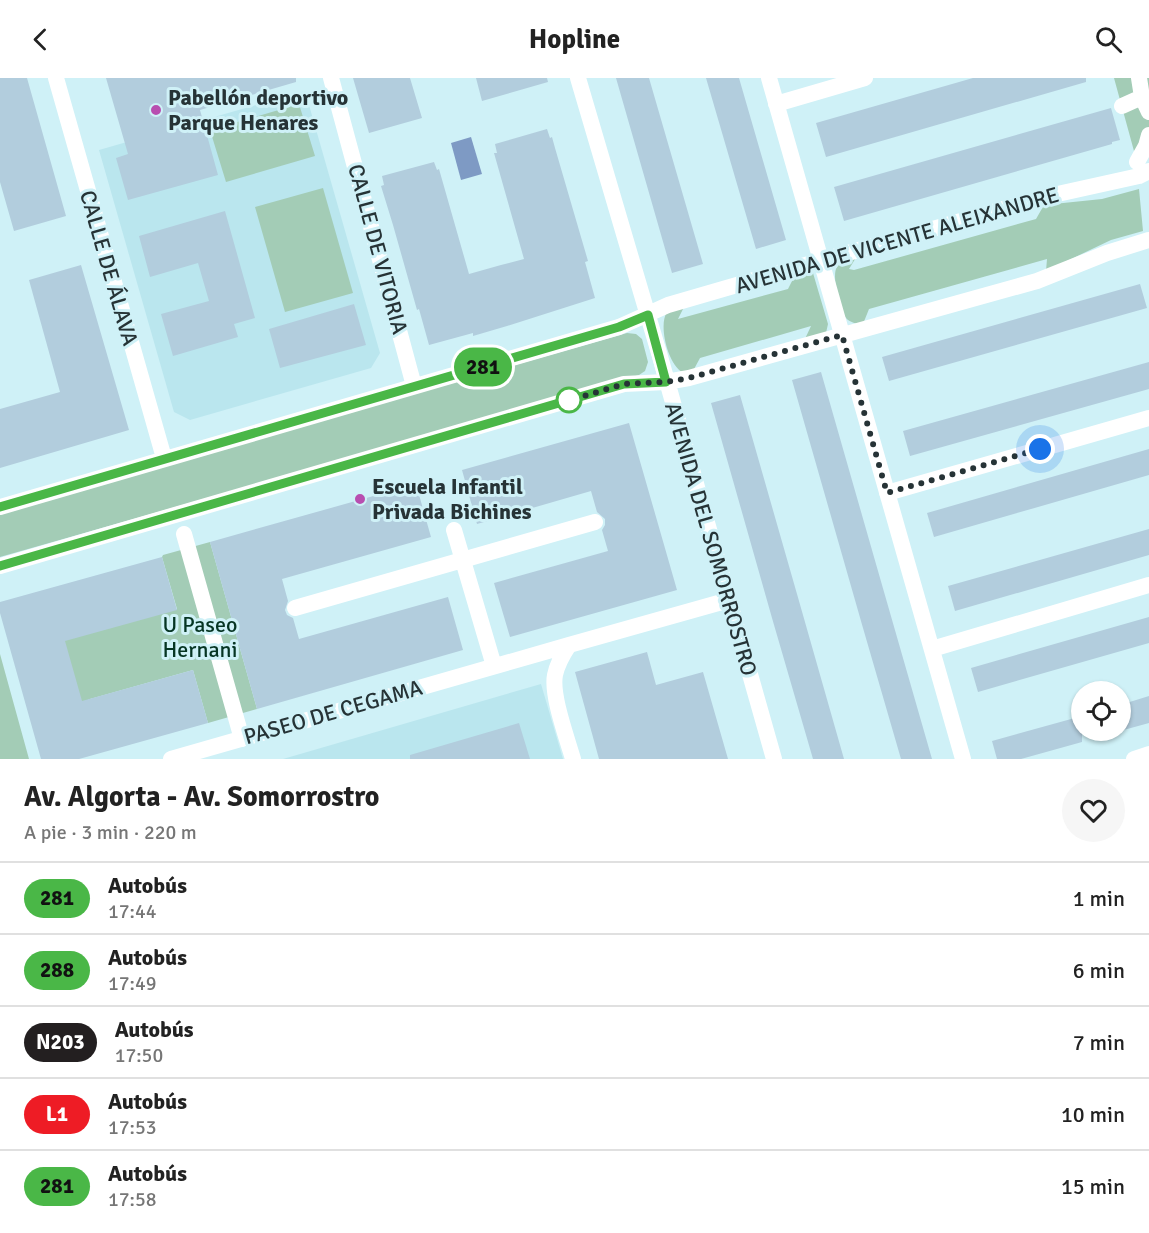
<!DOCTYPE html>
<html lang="es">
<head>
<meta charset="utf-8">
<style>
	body { margin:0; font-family:Signika,sans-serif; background:#f6f6f6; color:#222; height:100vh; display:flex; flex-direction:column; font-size:22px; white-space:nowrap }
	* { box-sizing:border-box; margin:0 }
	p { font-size:20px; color:#767676 }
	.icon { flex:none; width:33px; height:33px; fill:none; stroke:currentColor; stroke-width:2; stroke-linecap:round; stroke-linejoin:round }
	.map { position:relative; height:681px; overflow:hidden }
	.side { display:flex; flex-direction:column; background:#fff; flex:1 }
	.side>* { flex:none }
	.badge { padding:0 12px; border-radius:20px; font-size:21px; line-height:39px }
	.fabs { position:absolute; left:1071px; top:603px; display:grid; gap:12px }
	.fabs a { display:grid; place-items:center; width:60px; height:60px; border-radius:50%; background:#fff; box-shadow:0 2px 4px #0004; font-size:30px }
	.you { position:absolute; width:30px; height:30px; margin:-15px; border:4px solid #fff; border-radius:50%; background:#1a73e8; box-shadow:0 0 0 9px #1a73e833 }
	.map>.badge { position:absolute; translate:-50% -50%; box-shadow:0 0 0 3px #fff }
	.round { display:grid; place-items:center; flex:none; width:63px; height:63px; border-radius:32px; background:#f6f6f6 }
	.overview { display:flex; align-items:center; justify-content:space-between; height:102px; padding:0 24px }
	h1 { font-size:28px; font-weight:800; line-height:45px }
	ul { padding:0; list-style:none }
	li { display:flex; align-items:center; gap:18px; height:72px; padding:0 24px; border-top:2px solid #e0e0e0 }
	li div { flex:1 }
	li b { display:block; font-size:22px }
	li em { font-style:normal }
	li .badge { min-width:66px; font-weight:700; text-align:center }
	header { display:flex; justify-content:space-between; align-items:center; height:78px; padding:0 24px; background:#fff; font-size:27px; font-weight:800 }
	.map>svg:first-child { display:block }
	.built { fill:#bae6ee }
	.green { fill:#a3ccb6 }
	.water { fill:#7e9ac4 }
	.building { fill:#b2cddd }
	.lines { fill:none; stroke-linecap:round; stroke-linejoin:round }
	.street { stroke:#fff; stroke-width:16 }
	.line-casing { stroke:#fff; stroke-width:14 }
	.line { stroke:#4ab747; stroke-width:9 }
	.walk { stroke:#263336; stroke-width:6; stroke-dasharray:0 10.8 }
	.poi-dot { fill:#b84eb0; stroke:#cff1f7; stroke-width:2 }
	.stop-dot { fill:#fff; stroke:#4ab747; stroke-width:3 }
	.labels { text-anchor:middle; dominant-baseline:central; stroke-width:6; stroke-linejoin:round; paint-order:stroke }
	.poi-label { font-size:22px; font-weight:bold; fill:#263336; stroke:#cff1f7; text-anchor:start }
	.street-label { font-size:22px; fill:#263336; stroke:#cff1f7 }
	.park-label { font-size:22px; fill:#063523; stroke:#cff1f7 }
</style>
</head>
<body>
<header><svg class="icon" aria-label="back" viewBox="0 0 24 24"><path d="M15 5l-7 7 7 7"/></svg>Hopline<svg class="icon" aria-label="search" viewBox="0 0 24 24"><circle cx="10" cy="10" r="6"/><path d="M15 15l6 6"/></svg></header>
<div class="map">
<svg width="1149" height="681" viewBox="0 0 1149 681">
	<rect width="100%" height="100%" fill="#cff1f7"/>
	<!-- built -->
	<path class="built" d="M305,13L380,275L371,290L190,342L174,334L99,72Z
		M541,606L563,681H283Z"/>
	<!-- green -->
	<path class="green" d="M1114,0H1149V78L1137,84Z
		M299,26L315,78L226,104L210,52Z
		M323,110L353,215L285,234L255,129Z
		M1139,111L1143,153L1111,162L1046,193L1047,181L869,231L863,246C858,246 850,245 846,240C840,232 831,197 837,189C840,183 851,181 857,178L849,191L854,192L1036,141L1044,127L1102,121Z
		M810,193L813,195L828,246L826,255L804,263L811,248L700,280L693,293L682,294C668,286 658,247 667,234L684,229L678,241L788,211L796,195Z
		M627,255L636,256L642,261L648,284L645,293L639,297L0,479V434Z
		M210,464L257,631L208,645L193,592L90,621L79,626L61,562L177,531L162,479L163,477Z
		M0,576L29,681H0Z"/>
	<!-- water -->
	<path class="water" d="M471,59L482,96L461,102L451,65Z"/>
	<!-- building -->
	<path class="building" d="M0,0H27L66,138L14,153L0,104Z
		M106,0H296V4L200,32L218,97L128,122L116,80L128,76Z
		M353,0H410L422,40L369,55Z
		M476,0H547L548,4L482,23Z
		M616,0H649L703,186L672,195Z
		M706,0H739L786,162L756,171Z
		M973,0H1086V4L826,79L816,45Z
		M1111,30L1120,62L1112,64V66L844,143L834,109Z
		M547,51L550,60L552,59L555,70L588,183L585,184L595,220L507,248L473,258V255L429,267L419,231L417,232L393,147L381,108L384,107L382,98L434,84L437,92L439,91L469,196L501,187L524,181L494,75H497L495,66Z
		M225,133L255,240L234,246L238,259L173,278L161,236L209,223L198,185L150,199L139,158Z
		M81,187L129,352L0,390V331L60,314L29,202Z
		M1140,206L1147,230L889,303L882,279Z
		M354,226L366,267L280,290L269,251Z
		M1149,284V311L910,378L903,353Z
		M821,294L878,493L932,681H901L863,550L792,302Z
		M740,317L797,516L844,681H813L772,540L711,325Z
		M629,345L677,512L510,559L494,505L608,473L602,452L605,447V441L597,434L591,413L477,446L462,392Z
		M1149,371V397L934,459L927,435Z
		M416,406L431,459L282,501L288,523L285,532L287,537L293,540L299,561L448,519L463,572L257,631L210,464Z
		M1149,451V477L955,533L948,508Z
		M162,479L177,532L65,563L82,623L193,592L208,645L79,681H41L0,535V524Z
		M1149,539V565L978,614L971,590Z
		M647,574L656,607L703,594L728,681H599L575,594Z
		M1149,618V645L1120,653V627Z
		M1082,638V664L1021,681H997L992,663Z
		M519,645L530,681H410V677Z"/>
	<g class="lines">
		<!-- street -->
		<path class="street" d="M56,0L164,380
			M331,0L414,308
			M578,0L659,275L774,681
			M769,0L963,681
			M1139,0L1142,19L1149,34
			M776,26L865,0
			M1122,28L1142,19
			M1137,84L1146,68L1149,57
			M887,415L1149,340
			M0,429L619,249L668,227L802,188L1053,117L1139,98L1149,93
			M454,452L494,588
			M184,456L242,661
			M0,488L624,306L666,304L689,300L1037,203L1107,175L1149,162
			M295,530L595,444
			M932,571L1149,507
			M171,681L569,567
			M573,681C567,660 551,617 555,597C557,587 563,576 569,567L729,522
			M1134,681L1149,676"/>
	</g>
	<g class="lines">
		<!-- line casing -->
		<g class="line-casing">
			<path id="line" d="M0,429L619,249L648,237L666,304L624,306L0,488"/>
		</g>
		<!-- line -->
		<use href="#line" class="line"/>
		<!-- walk -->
		<path class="walk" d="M569,322L567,323L624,306L666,304L689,300L842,257L887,415L1040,371"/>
	</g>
	<!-- markers -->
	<g class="poi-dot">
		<circle cx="156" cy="32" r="6"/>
		<circle cx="360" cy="421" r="6"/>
	</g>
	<circle class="stop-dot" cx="569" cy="322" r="12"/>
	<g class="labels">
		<!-- poi labels -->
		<g class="poi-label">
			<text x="168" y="19">Pabellón deportivo<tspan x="168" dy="25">Parque Henares</tspan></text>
			<text x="372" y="408">Escuela Infantil<tspan x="372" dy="25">Privada Bichines</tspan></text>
		</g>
		<!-- street labels -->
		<g class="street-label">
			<text transform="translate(897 162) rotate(-16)">AVENIDA DE VICENTE ALEIXANDRE</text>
			<text transform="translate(378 171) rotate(75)">CALLE DE VITORIA</text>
			<text transform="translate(109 190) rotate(74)">CALLE DE ÁLAVA</text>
			<text transform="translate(711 461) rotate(74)">AVENIDA DEL SOMORROSTRO</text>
			<text transform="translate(333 634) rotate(-16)">PASEO DE CEGAMA</text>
		</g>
		<!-- park labels -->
		<g class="park-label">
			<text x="200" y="546">U Paseo<tspan x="200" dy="25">Hernani</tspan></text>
		</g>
	</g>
</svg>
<div class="fabs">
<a><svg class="icon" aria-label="locate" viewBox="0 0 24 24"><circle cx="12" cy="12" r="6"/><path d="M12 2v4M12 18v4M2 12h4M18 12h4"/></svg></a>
</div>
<div class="you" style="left:1040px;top:371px"></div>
<b class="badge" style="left:483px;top:289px;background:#4ab747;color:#111">281</b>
</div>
<section class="side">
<div class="overview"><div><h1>Av. Algorta - Av. Somorrostro</h1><p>A pie · 3 min · 220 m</p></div><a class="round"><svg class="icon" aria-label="heart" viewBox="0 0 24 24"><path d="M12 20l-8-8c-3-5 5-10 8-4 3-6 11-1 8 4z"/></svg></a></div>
<ul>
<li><span class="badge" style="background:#4ab747;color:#111">281</span><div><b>Autobús</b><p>17:44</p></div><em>1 min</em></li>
<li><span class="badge" style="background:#4ab747;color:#111">288</span><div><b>Autobús</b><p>17:49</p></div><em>6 min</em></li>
<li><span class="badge" style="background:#231f20;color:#fff">N203</span><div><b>Autobús</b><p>17:50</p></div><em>7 min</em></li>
<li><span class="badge" style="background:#ee1c25;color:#fff">L1</span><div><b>Autobús</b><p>17:53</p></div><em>10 min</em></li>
<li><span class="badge" style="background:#4ab747;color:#111">281</span><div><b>Autobús</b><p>17:58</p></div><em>15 min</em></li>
</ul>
</section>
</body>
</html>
